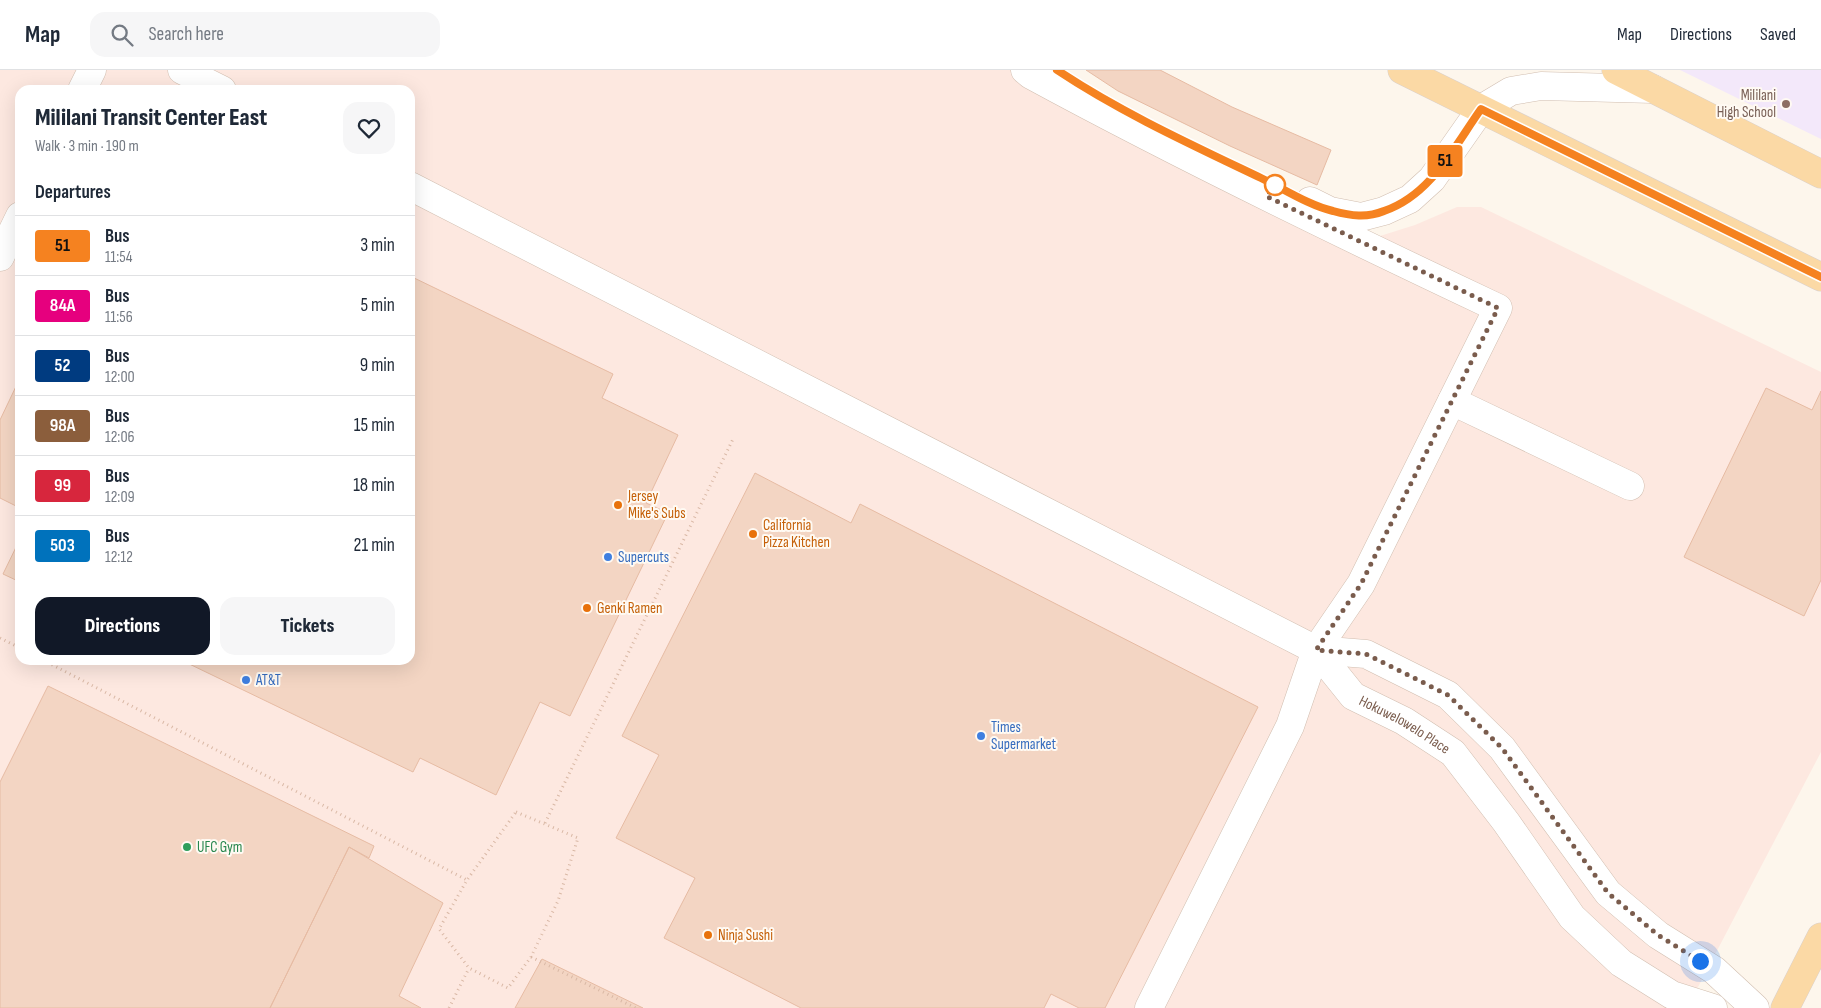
<!DOCTYPE html>
<html lang="en">
<head>
<meta charset="utf-8">
<style>
	body { margin:0; font-family:"Sofia Sans Condensed",sans-serif; background:#f6f6f7; color:#1f2937; height:100vh; display:flex; flex-direction:column; font-size:19px; white-space:nowrap }
	* { box-sizing:border-box; margin:0 }
	p { font-size:16px; color:#747a83 }
	.icon { flex:none; width:28px; height:28px; fill:none; stroke:currentColor; stroke-width:2; stroke-linecap:round; stroke-linejoin:round }
	.map { position:relative; flex:1; overflow:hidden }
	.details { position:absolute; left:15px; top:15px; width:400px; height:580px; display:flex; flex-direction:column; background:#fff; border-radius:15px; box-shadow:0 5px 20px #0002 }
	.details>* { flex:none }
	.badge { padding:0 10px; border-radius:4px; font-size:18px; line-height:32px }
	.you { position:absolute; width:25px; height:25px; margin:-12px; border:4px solid #fff; border-radius:50%; background:#1a73e8; box-shadow:0 0 0 8px #1a73e833 }
	.map>.badge { position:absolute; translate:-50% -50%; box-shadow:0 0 0 2px #fff }
	h2 { padding:0 20px; font-size:19px; line-height:45px }
	.round { display:grid; place-items:center; flex:none; width:52px; height:52px; border-radius:15px; background:#f6f6f7 }
	.headline { display:flex; align-items:center; justify-content:space-between; height:85px; padding:0 20px }
	h1 { font-size:24px; font-weight:800; line-height:38px }
	.button { display:flex; gap:10px; margin-top:auto; padding:10px 20px }
	.button a { flex:1; height:58px; border-radius:15px; background:#111827; color:#fff; font-size:20px; font-weight:800; line-height:58px; text-align:center }
	.button a+a { background:#f6f6f7; color:#1f2937 }
	ul { padding:0; list-style:none }
	li { display:flex; align-items:center; gap:15px; height:60px; padding:0 20px; border-top:1px solid #e0e1e3 }
	li div { flex:1 }
	li b { display:block; font-size:19px }
	li em { font-style:normal }
	li .badge { min-width:55px; font-weight:700; text-align:center }
	header { display:flex; align-items:center; gap:30px; box-sizing:border-box; height:70px; padding:0 25px; background:#fff; border-bottom:1px solid #e0e1e3 }
	header strong { font-size:24px }
	nav { display:flex; gap:28px; margin-inline-start:auto; font-size:18px }
	.search { width:350px; height:45px; background:#f6f6f7; display:flex; align-items:center; gap:12px; box-sizing:border-box; padding:0 18px; border-radius:15px; color:#747a83; font-size:19px }
	.map>svg:first-child { display:block }
	.commercial { fill:#fde8e0; fill-rule:evenodd }
	.education { fill:#f3e8fa }
	.building { fill:#f3d5c3; stroke:#e6bba3 }
	.lines { fill:none; stroke-linecap:round; stroke-linejoin:round }
	.minor-casing { stroke:#d1beb0; stroke-width:29 }
	.major-casing { stroke:#dad1cd; stroke-width:29 }
	.path { stroke:#d9b8a5; stroke-width:3; stroke-dasharray:1 4; stroke-linecap:butt }
	.minor { stroke:#fff; stroke-width:28 }
	.major { stroke:#fbd9a5; stroke-width:28 }
	.line-casing { stroke:#fff; stroke-width:11 }
	.line { stroke:#f58220; stroke-width:8 }
	.walk { stroke:#7a5c4d; stroke-width:5; stroke-dasharray:0 9 }
	.education-dot { fill:#8d6e63; stroke:#fffaf3; stroke-width:2 }
	.stop-dot { fill:#fff; stroke:#f58220; stroke-width:2.5 }
	.food-dot { fill:#e8710a; stroke:#fffaf3; stroke-width:2 }
	.shop-dot { fill:#3f7fe0; stroke:#fffaf3; stroke-width:2 }
	.leisure-dot { fill:#2e9e5b; stroke:#fffaf3; stroke-width:2 }
	.labels { text-anchor:middle; dominant-baseline:central; stroke-width:4; stroke-linejoin:round; paint-order:stroke }
	.education-label { font-size:15px; fill:#785e54; stroke:#fffaf3; text-anchor:end }
	.food-label { font-size:15px; fill:#c56008; stroke:#fffaf3; text-anchor:start }
	.shop-label { font-size:15px; fill:#366cbe; stroke:#fffaf3; text-anchor:start }
	.street-label { font-size:15px; fill:#7a5c4d; stroke:#fffaf3 }
	.leisure-label { font-size:15px; fill:#27864d; stroke:#fffaf3; text-anchor:start }
</style>
</head>
<body>
<header>
<strong>Map</strong>
<div class="search"><svg class="icon" aria-label="search" viewBox="0 0 24 24"><circle cx="10" cy="10" r="6"/><path d="M15 15l6 6"/></svg>Search here</div>
<nav><a>Map</a><a>Directions</a><a>Saved</a></nav>
</header>
<div class="map">
<svg width="1821" height="938" viewBox="0 0 1821 938">
	<rect width="100%" height="100%" fill="#fdf6ec"/>
	<!-- commercial -->
	<path class="commercial" d="M0,0H1031L1341,165L1380,166L1415,155L1457,137H1481L1821,302V682L1687,938H0ZM20,20H410V590H20Z"/>
	<!-- education -->
	<path class="education" d="M1680,0H1821V69Z"/>
	<!-- building -->
	<path class="building" d="M1086,0H1160L1232,37L1331,80L1317,115L1230,76L1118,21Z
		M410,206L613,304L602,328L678,365L646,433L668,443L570,646L540,632L496,725L420,688L413,702L181,590H410Z
		M20,308V438L0,428V350Z
		M1766,318L1812,340L1821,321V510L1804,546L1684,487Z
		M755,403L851,453L860,434L1258,637L1105,938H1079L1051,924L1044,938H801L664,868L695,808L616,768L659,685L622,666Z
		M20,469V512L3,504Z
		M48,616L374,776L369,788L349,777L270,938H0V712Z
		M349,777L443,833L399,926L421,938H270Z
		M542,889L643,938H515Z"/>
	<g class="lines">
		<!-- minor casing -->
		<g class="minor-casing">
			<g id="minor">
				<path d="M182,0L222,20"/>
				<path d="M1025,0L1031,5C1184,88 1341,164 1498,238L1361,514L1316,580L1290,656L1149,938"/>
				<path d="M82,20L92,0"/>
				<path d="M410,116L1316,580L1366,584L1448,625L1502,678L1608,823L1658,865L1714,900L1755,938"/>
				<path d="M1310,131L1330,141L1361,147L1384,141L1410,129L1432,109L1481,39L1511,21L1541,16L1653,19"/>
				<path d="M0,187L20,146"/>
				<path d="M1452,331L1630,416"/>
				<path id="s1" d="M1316,580L1353,626L1404,651L1453,683L1506,752L1572,847L1621,893L1672,925L1713,938"/>
			</g>
		</g>
		<!-- major casing -->
		<g class="major-casing">
			<path id="major" d="M1402,0L1821,207
				M1616,0L1821,104
				M1785,938L1821,867"/>
		</g>
		<!-- path -->
		<path class="path" d="M0,568L20,578
			M43,590L467,810
			M516,742L578,768L558,831L531,887L508,918L469,898L439,859L467,810Z
			M545,753L734,367
			M531,887L636,938
			M449,938L469,898"/>
		<!-- minor -->
		<use href="#minor" class="minor"/>
		<!-- major -->
		<use href="#major" class="major"/>
	</g>
	<g class="lines">
		<!-- line casing -->
		<g class="line-casing">
			<path id="line" d="M1057,0C1120,42 1192,75 1261,108C1282,118 1310,136 1333,141C1351,146 1367,148 1384,141C1431,125 1454,77 1481,39L1821,207"/>
		</g>
		<!-- line -->
		<use href="#line" class="line"/>
		<!-- walk -->
		<path class="walk" d="M1275,115L1266,126L1498,238L1361,514L1316,580L1366,584L1448,625L1502,678L1608,823L1658,865L1700,891"/>
	</g>
	<!-- markers -->
	<circle class="education-dot" cx="1786" cy="34" r="5"/>
	<circle class="stop-dot" cx="1275" cy="115" r="10"/>
	<g class="food-dot">
		<circle cx="618" cy="435" r="5"/>
		<circle cx="753" cy="464" r="5"/>
		<circle cx="587" cy="538" r="5"/>
		<circle cx="708" cy="865" r="5"/>
	</g>
	<g class="shop-dot">
		<circle cx="608" cy="487" r="5"/>
		<circle cx="246" cy="610" r="5"/>
		<circle cx="981" cy="666" r="5"/>
	</g>
	<circle class="leisure-dot" cx="187" cy="777" r="5"/>
	<g class="labels">
		<!-- education labels -->
		<g class="education-label">
			<text x="1776" y="25">Mililani<tspan x="1776" dy="17">High School</tspan></text>
		</g>
		<!-- food labels -->
		<g class="food-label">
			<text x="628" y="426">Jersey<tspan x="628" dy="17">Mike's Subs</tspan></text>
			<text x="763" y="455">California<tspan x="763" dy="17">Pizza Kitchen</tspan></text>
			<text x="597" y="538">Genki Ramen</text>
			<text x="718" y="865">Ninja Sushi</text>
		</g>
		<!-- shop labels -->
		<g class="shop-label">
			<text x="618" y="487">Supercuts</text>
			<text x="256" y="610">AT&amp;T</text>
			<text x="991" y="657">Times<tspan x="991" dy="17">Supermarket</tspan></text>
		</g>
		<!-- street labels -->
		<g class="street-label">
			<text stroke="none"><textPath href="#s1" startOffset="118">Hokuwelowelo Place</textPath></text>
		</g>
		<!-- leisure labels -->
		<g class="leisure-label">
			<text x="197" y="777">UFC Gym</text>
		</g>
	</g>
</svg>
<div class="you" style="left:1700px;top:891px"></div>
<b class="badge" style="left:1445px;top:91px;background:#f58220;color:#111">51</b>
<section class="details">
<div class="headline"><div><h1>Mililani Transit Center East</h1><p>Walk · 3 min · 190 m</p></div><a class="round"><svg class="icon" aria-label="heart" viewBox="0 0 24 24"><path d="M12 20l-8-8c-3-5 5-10 8-4 3-6 11-1 8 4z"/></svg></a></div>
<h2>Departures</h2>
<ul>
<li><span class="badge" style="background:#f58220;color:#111">51</span><div><b>Bus</b><p>11:54</p></div><em>3 min</em></li>
<li><span class="badge" style="background:#e6007e;color:#fff">84A</span><div><b>Bus</b><p>11:56</p></div><em>5 min</em></li>
<li><span class="badge" style="background:#003b80;color:#fff">52</span><div><b>Bus</b><p>12:00</p></div><em>9 min</em></li>
<li><span class="badge" style="background:#8b5e3c;color:#fff">98A</span><div><b>Bus</b><p>12:06</p></div><em>15 min</em></li>
<li><span class="badge" style="background:#d7263d;color:#fff">99</span><div><b>Bus</b><p>12:09</p></div><em>18 min</em></li>
<li><span class="badge" style="background:#0072bc;color:#fff">503</span><div><b>Bus</b><p>12:12</p></div><em>21 min</em></li>
</ul>
<div class="button"><a>Directions</a><a>Tickets</a></div>
</section>
</div>
</body>
</html>
